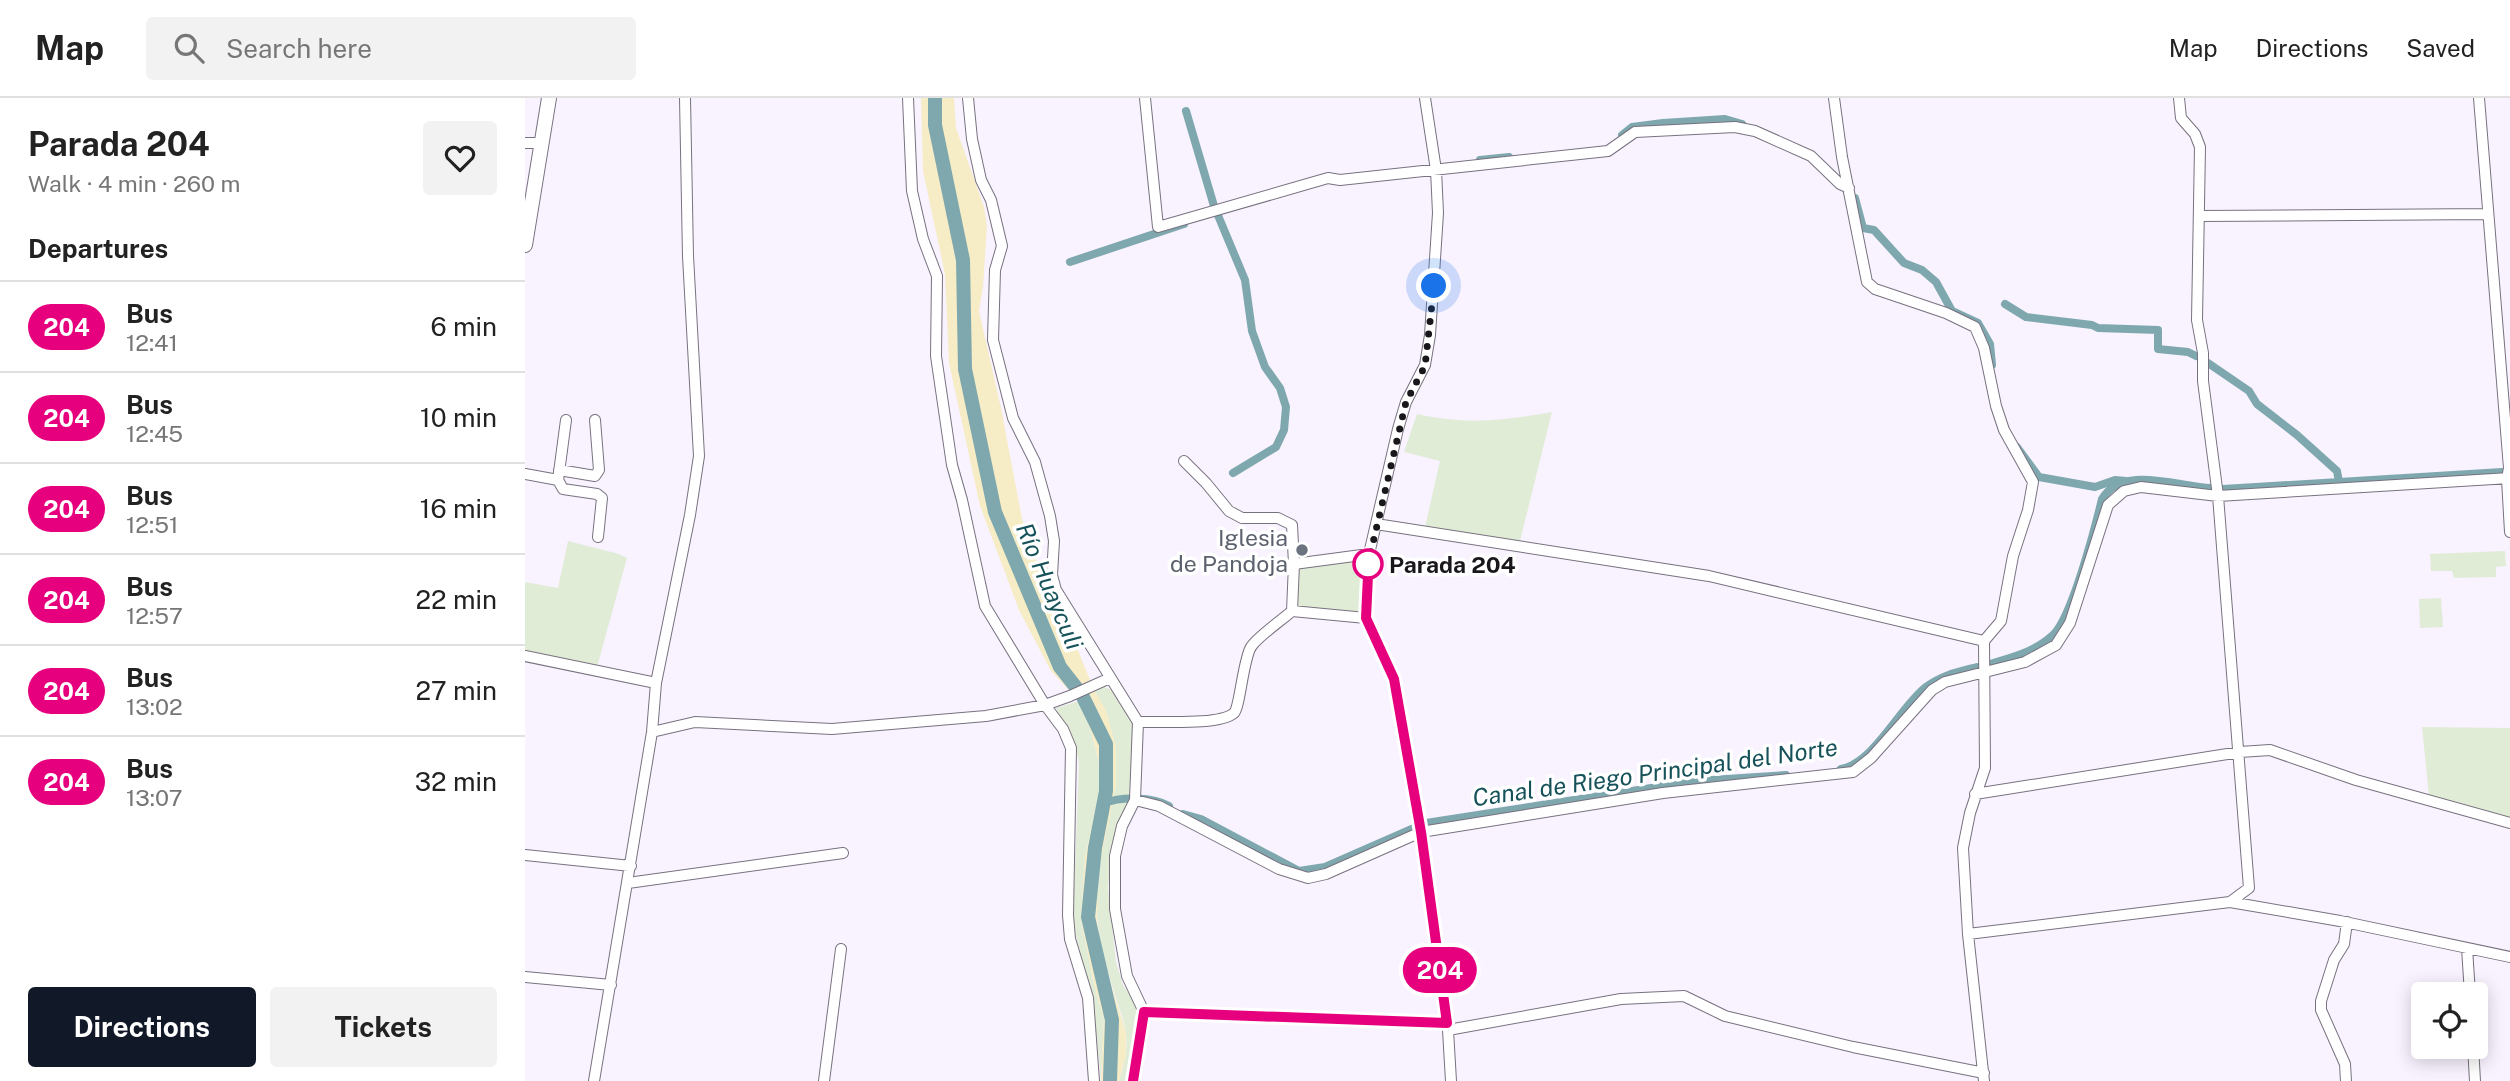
<!DOCTYPE html>
<html lang="en">
<head>
<meta charset="utf-8">
<style>
	body { margin:0; font-family:"Public Sans",sans-serif; background:#f2f2f2; color:#222; height:100vh; display:flex; flex-direction:column; font-size:26px; white-space:nowrap }
	* { box-sizing:border-box; margin:0 }
	p { font-size:23px; color:#767676 }
	.icon { flex:none; width:38px; height:38px; fill:none; stroke:currentColor; stroke-width:2; stroke-linecap:round; stroke-linejoin:round }
	.map { position:relative; flex:1; overflow:hidden }
	.details { display:flex; flex-direction:column; background:#fff; width:525px }
	.details>* { flex:none }
	.badge { padding:0 14px; border-radius:23px; font-size:24px; line-height:46px }
	.fabs { position:absolute; left:1886px; top:884px; display:grid; gap:14px }
	.fabs a { display:grid; place-items:center; width:77px; height:77px; border-radius:7px; background:#fff; box-shadow:0 4px 18px #0003; font-size:35px }
	.you { position:absolute; width:35px; height:35px; margin:-18px; border:5px solid #fff; border-radius:50%; background:#1a73e8; box-shadow:0 0 0 10px #1a73e833 }
	.map>.badge { position:absolute; translate:-50% -50%; box-shadow:0 0 0 4px #fff }
	h2 { padding:0 28px; font-size:26px; line-height:63px }
	.round { display:grid; place-items:center; flex:none; width:74px; height:74px; border-radius:7px; background:#f2f2f2 }
	.summary { display:flex; align-items:center; justify-content:space-between; height:119px; padding:0 28px }
	h1 { font-size:33px; font-weight:700; line-height:52px }
	.action { display:flex; gap:14px; margin-top:auto; padding:14px 28px }
	.action a { flex:1; height:80px; border-radius:7px; background:#111827; color:#fff; font-size:28px; font-weight:700; line-height:80px; text-align:center }
	.action a+a { background:#f2f2f2; color:#222 }
	ul { padding:0; list-style:none }
	li { display:flex; align-items:center; gap:21px; height:91px; padding:0 28px; border-top:2px solid #e0e0e0 }
	li div { flex:1 }
	li b { display:block; font-size:26px }
	li em { font-style:normal }
	li .badge { min-width:77px; font-weight:700; text-align:center }
	header { display:flex; align-items:center; gap:42px; box-sizing:border-box; height:98px; padding:0 35px; background:#fff; border-bottom:2px solid #e0e0e0 }
	header strong { font-size:33px }
	nav { display:flex; gap:38px; margin-inline-start:auto; font-size:24px }
	.search { width:490px; height:63px; background:#f2f2f2; display:flex; align-items:center; gap:18px; box-sizing:border-box; padding:0 24px; border-radius:7px; color:#767676; font-size:26px }
	main { display:flex; flex:1; min-height:0 }
	.map>svg:first-child { display:block }
	.green { fill:#e1ecd7 }
	.sand { fill:#f6ecc6 }
	.lines { fill:none; stroke-linecap:round; stroke-linejoin:round }
	.canal { stroke:#7ea8ae; stroke-width:8 }
	.river { stroke:#7ea8ae; stroke-width:14 }
	.minor-casing { stroke:#78717f; stroke-width:12 }
	.major-casing { stroke:#78717f; stroke-width:16 }
	.minor { stroke:#fff; stroke-width:10 }
	.major { stroke:#fff; stroke-width:14 }
	.line-casing { stroke:#fff; stroke-width:16 }
	.line { stroke:#e6007e; stroke-width:10 }
	.walk { stroke:#1a171c; stroke-width:7; stroke-dasharray:0 12.6 }
	.worship-dot { fill:#6b7280; stroke:#fff; stroke-width:2.5 }
	.stop-dot { fill:#fff; stroke:#e6007e; stroke-width:3.5 }
	.labels { text-anchor:middle; dominant-baseline:central; stroke-width:7; stroke-linejoin:round; paint-order:stroke }
	.worship-label { font-size:23px; fill:#5b616d; stroke:#fff; text-anchor:end }
	.stop-label { font-size:23px; font-weight:bold; fill:#1a171c; stroke:#fff; text-anchor:start }
	.water-label { font-size:24px; font-style:italic; fill:#16525a; stroke:#fff }
</style>
</head>
<body>
<header>
<strong>Map</strong>
<div class="search"><svg class="icon" aria-label="search" viewBox="0 0 24 24"><circle cx="10" cy="10" r="6"/><path d="M15 15l6 6"/></svg>Search here</div>
<nav><a>Map</a><a>Directions</a><a>Saved</a></nav>
</header>
<main>
<section class="details">
<div class="summary"><div><h1>Parada 204</h1><p>Walk · 4 min · 260 m</p></div><a class="round"><svg class="icon" aria-label="heart" viewBox="0 0 24 24"><path d="M12 20l-8-8c-3-5 5-10 8-4 3-6 11-1 8 4z"/></svg></a></div>
<h2>Departures</h2>
<ul>
<li><span class="badge" style="background:#e6007e;color:#fff">204</span><div><b>Bus</b><p>12:41</p></div><em>6 min</em></li>
<li><span class="badge" style="background:#e6007e;color:#fff">204</span><div><b>Bus</b><p>12:45</p></div><em>10 min</em></li>
<li><span class="badge" style="background:#e6007e;color:#fff">204</span><div><b>Bus</b><p>12:51</p></div><em>16 min</em></li>
<li><span class="badge" style="background:#e6007e;color:#fff">204</span><div><b>Bus</b><p>12:57</p></div><em>22 min</em></li>
<li><span class="badge" style="background:#e6007e;color:#fff">204</span><div><b>Bus</b><p>13:02</p></div><em>27 min</em></li>
<li><span class="badge" style="background:#e6007e;color:#fff">204</span><div><b>Bus</b><p>13:07</p></div><em>32 min</em></li>
</ul>
<div class="action"><a>Directions</a><a>Tickets</a></div>
</section>
<div class="map">
<svg width="1985" height="983" viewBox="0 0 1985 983">
	<rect width="100%" height="100%" fill="#f9f2ff"/>
	<!-- green -->
	<path class="green" d="M1027,314L995,443L900,429L915,363L879,354L892,316C942,327 977,323 1027,314Z
		M43,443L94,456L102,460L72,569L0,554V484L33,490Z
		M1980,453L1981,468L1971,469V479L1929,480L1927,473H1906L1905,456Z
		M830,463L835,468L836,511L832,513L777,511L772,508L774,468Z
		M1916,500L1918,529L1895,530L1894,501Z
		M577,588L587,592L609,625L604,700L595,721L587,754L583,789L591,864L598,887L610,904L612,917L603,983H594C599,967 603,953 601,936C600,924 594,911 591,900C583,875 576,853 573,827C562,740 620,678 569,592Z
		M554,603L566,633L574,665V698L560,759L556,822L569,886L579,921L576,983C573,950 570,917 563,884C558,861 550,841 548,819L554,665L550,646L531,610Z
		M1897,629L1985,630V721L1904,698Z"/>
	<!-- sand -->
	<path class="sand" d="M396,0H429L431,30L459,109L462,128L458,189L454,213L476,310L497,421L528,511L546,535L569,592L581,612L591,649V687L573,775L572,823L577,858L601,934V957L594,983H576L579,921L569,886L556,822L560,759L574,698V665L566,633L554,603L526,573L494,512L455,408L424,265L420,176L398,73Z"/>
	<g class="lines">
		<!-- canal -->
		<path class="canal" d="M661,13L689,108
			M1097,37L1107,29L1138,25L1200,21L1217,26
			M955,62L984,59
			M1330,100L1338,130L1349,132L1379,165L1397,172L1411,184L1427,213L1453,225L1465,246L1467,267
			M692,115L720,182L727,233L740,269L755,290L761,309L759,332L751,349L708,375
			M545,164L659,126
			M1480,206L1501,219L1567,227L1573,230L1633,232V251L1663,254L1671,258
			M1683,265L1724,293L1732,306L1772,337L1812,373L1814,384
			M1492,349L1514,379L1570,389L1590,382L1601,383
			M1698,391L1977,374
			M1465,566C1487,559 1510,554 1528,537C1547,519 1570,430 1577,401C1598,366 1653,389 1686,390
			M1316,671C1349,665 1375,609 1401,589C1417,577 1433,574 1452,569
			M579,705C597,698 628,699 644,708
			M658,716L676,721L774,773L800,769L889,730
			M901,725L1171,683L1261,677"/>
		<!-- river -->
		<path class="river" d="M410,0V27L438,162L440,271L470,414L535,569L557,597L581,646V693L570,750L563,819L587,922L585,983"/>
		<!-- minor casing -->
		<g class="minor-casing">
			<path id="minor" d="M383,0L387,93L398,141L412,178L411,258L427,367L437,402L460,508L520,607L538,631L546,650L543,817L545,841L563,900L569,983
				M443,0L447,41L456,82L466,102L477,148L470,172L468,242L488,320L510,364L525,418L529,443L527,477L531,492L613,624L610,702L597,728L590,758V811L602,878L619,914L608,983
				M620,0L633,129L803,80L815,82L1083,53L1110,34L1210,29L1230,33L1286,58L1315,86L1324,90
				M900,0L911,72L913,115L905,237L900,267L881,304L873,331L844,456L841,520L869,581L896,734L923,932L926,983
				M1309,0L1317,59L1342,184L1350,191L1421,215L1450,229L1459,250L1471,308L1479,332L1508,384L1503,412L1488,458L1476,523L1459,543L1460,670L1445,715L1438,750L1443,836L1459,983
				M1654,0L1656,20L1670,36L1675,49L1672,222L1678,255V283L1693,398L1724,790L1705,804
				M1954,0L1984,370L1982,381L1985,434
				M0,45H17
				M1674,118L1963,116
				M41,322L33,382L38,391L72,396L77,400L73,439
				M659,363L681,385L704,413L717,420H753L767,427L769,466
				M34,372L70,378L74,372L70,322
				M0,376L33,382
				M851,426L1184,478L1459,543
				M841,520L767,513L769,466L844,456
				M0,558L131,585
				M613,624C634,623 694,628 709,615C715,609 718,562 726,549C732,539 757,522 767,513
				M127,634L170,624L307,631L461,618L520,607L545,598L585,580
				M1450,696L1715,654L1745,652L1831,682L1985,725
				M610,702L634,708L754,771L783,780L801,776L896,734L1138,695L1328,674L1346,660L1407,592L1420,584L1500,564L1531,547L1545,525L1583,407L1599,393L1616,389L1693,398L1985,380
				M0,757L106,768
				M103,785L318,755
				M1443,836L1705,804L1815,823L1985,859
				M1942,850L1945,896
				M0,879L86,887
				M619,914L922,925
				M923,932L1096,901L1159,898L1200,918L1328,949L1459,975
				M1948,948L1950,983
				M69,983L127,634L131,585L165,417L174,358L163,158L160,0
				M299,983L316,851
				M1821,983L1820,966L1796,912V903L1809,862L1819,846L1822,824"/>
		</g>
		<!-- major casing -->
		<g class="major-casing">
			<path id="major" d="M0,147L24,0"/>
		</g>
		<!-- minor -->
		<use href="#minor" class="minor"/>
		<!-- major -->
		<use href="#major" class="major"/>
	</g>
	<g class="lines">
		<!-- line casing -->
		<g class="line-casing">
			<path id="line" d="M608,983L619,914L922,925L896,734L869,581L841,520L844,456"/>
		</g>
		<!-- line -->
		<use href="#line" class="line"/>
		<!-- walk -->
		<path class="walk" d="M843,466L881,304L900,268L909,188"/>
	</g>
	<!-- markers -->
	<circle class="worship-dot" cx="777" cy="452" r="7"/>
	<circle class="stop-dot" cx="843" cy="466" r="14"/>
	<g class="labels">
		<!-- worship labels -->
		<g class="worship-label">
			<text x="763" y="439">Iglesia<tspan x="763" dy="26">de Pandoja</tspan></text>
		</g>
		<!-- stop labels -->
		<g class="stop-label">
			<text x="864" y="466">Parada 204</text>
		</g>
		<!-- water labels -->
		<g class="water-label">
			<text transform="translate(525 488) rotate(67)">Río Huayculi</text>
			<text transform="translate(1130 674) rotate(-8)">Canal de Riego Principal del Norte</text>
		</g>
	</g>
</svg>
<div class="fabs">
<a><svg class="icon" aria-label="locate" viewBox="0 0 24 24"><circle cx="12" cy="12" r="6"/><path d="M12 2v4M12 18v4M2 12h4M18 12h4"/></svg></a>
</div>
<div class="you" style="left:909px;top:188px"></div>
<b class="badge" style="left:915px;top:872px;background:#e6007e;color:#fff">204</b>
</div>
</main>
</body>
</html>
